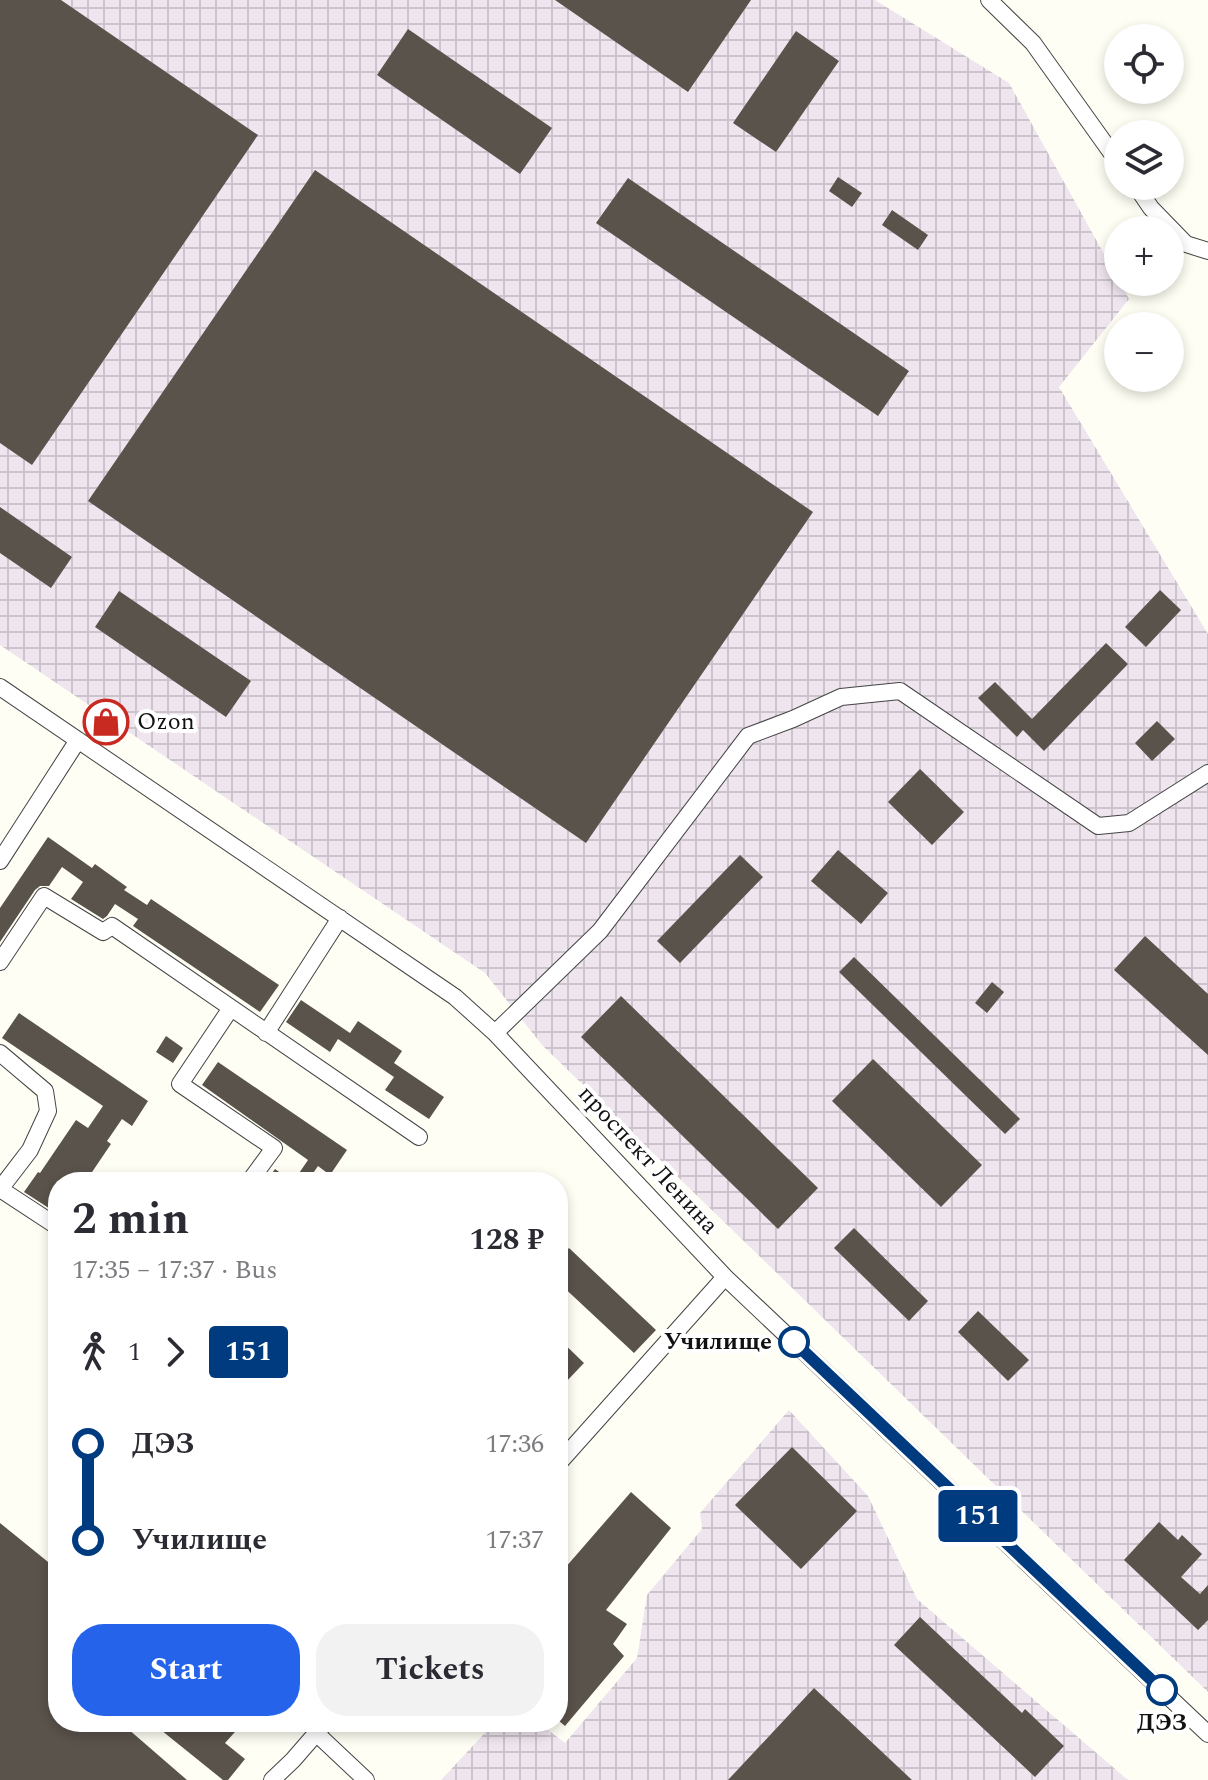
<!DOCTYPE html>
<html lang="en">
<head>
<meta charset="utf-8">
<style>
	body { margin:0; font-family:Spectral,serif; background:#f2f2f3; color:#2b2b33; height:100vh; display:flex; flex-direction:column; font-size:30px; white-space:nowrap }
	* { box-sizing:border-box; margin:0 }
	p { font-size:26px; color:#7c7c81 }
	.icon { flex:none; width:44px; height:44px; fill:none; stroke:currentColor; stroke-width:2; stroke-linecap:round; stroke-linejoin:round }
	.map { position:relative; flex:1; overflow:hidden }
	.drawer { position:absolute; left:48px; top:1172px; width:520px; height:560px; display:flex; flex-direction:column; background:#fff; border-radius:32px; box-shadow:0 4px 12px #0003 }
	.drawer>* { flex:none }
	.badge { padding:0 16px; border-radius:6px; font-size:28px; line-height:52px }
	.tools { position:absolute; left:1104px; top:24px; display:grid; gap:16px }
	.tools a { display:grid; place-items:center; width:80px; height:80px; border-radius:50%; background:#fff; box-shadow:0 4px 12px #0003; font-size:40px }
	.map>.badge { position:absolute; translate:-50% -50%; box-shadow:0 0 0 4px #fff }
	.legs { display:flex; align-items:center; gap:12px; height:88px; padding:0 24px; font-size:26px }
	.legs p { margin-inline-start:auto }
	.overview { display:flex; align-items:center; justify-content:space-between; height:136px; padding:0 24px }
	h1 { font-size:44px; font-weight:700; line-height:60px }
	.cta { display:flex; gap:16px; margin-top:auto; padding:16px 24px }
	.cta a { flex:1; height:92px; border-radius:32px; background:#2563eb; color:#fff; font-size:32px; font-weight:700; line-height:92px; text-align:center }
	.cta a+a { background:#f2f2f3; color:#2b2b33 }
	ul { padding:0 24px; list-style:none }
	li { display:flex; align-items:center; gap:28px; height:96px; font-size:30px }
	li i { display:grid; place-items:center; width:12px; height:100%; margin:0 10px; background:currentColor }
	li i::after { content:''; width:20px; height:20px; margin:-10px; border:6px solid; border-radius:50%; background:#fff }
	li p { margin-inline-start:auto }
	li:first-child i { background:linear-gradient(#0000 50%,currentColor 0) }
	li:last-child i { background:linear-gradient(currentColor 50%,#0000 0) }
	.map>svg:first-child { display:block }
	.industrial { fill:url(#industrial-grid) }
	.building { fill:#5a534c }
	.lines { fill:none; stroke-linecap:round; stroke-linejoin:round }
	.minor-casing { stroke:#444; stroke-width:18 }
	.minor { stroke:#fff; stroke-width:16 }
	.line-1-casing { stroke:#fff; stroke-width:18 }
	.line-1 { stroke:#003b80; stroke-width:12 }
	.stop-1-dot { fill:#fff; stroke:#003b80; stroke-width:4 }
	.labels { text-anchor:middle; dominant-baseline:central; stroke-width:8; stroke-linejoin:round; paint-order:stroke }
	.poi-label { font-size:24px; fill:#111; stroke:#fff; text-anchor:start }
	.street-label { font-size:24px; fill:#111; stroke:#fff }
	.stop-label { font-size:24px; font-weight:bold; fill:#111; stroke:#fff; text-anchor:end }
</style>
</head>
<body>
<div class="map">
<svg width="1208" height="1780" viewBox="0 0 1208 1780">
	<defs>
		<pattern id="industrial-grid" width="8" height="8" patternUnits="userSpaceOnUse" patternTransform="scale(2)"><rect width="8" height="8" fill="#efe5ef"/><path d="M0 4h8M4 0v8" fill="none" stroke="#ccc3cc"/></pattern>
	</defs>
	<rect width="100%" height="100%" fill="#fffef4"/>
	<!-- industrial -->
	<path class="industrial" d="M0,0H875L1009,83L1129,299L1059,387L1208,634V1692L542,1045L485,973L0,645Z
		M789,1410L868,1496L917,1599L1128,1780H441L495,1722H538L565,1743L637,1658L647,1595L702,1529L700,1513Z"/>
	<!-- building -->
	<path class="building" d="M0,0H61L258,135L32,465L0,443Z
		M555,0H751L688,92Z
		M408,29L552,128L520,174L377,75Z
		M796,31L839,61L776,152L733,123Z
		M315,170L813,512L586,843L88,501Z
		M838,177L862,193L852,207L829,191Z
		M628,178L909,371L878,416L596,223Z
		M892,210L928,235L918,250L882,225Z
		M0,507L72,557L51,588L0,553Z
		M1160,590L1181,610L1146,647L1125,627Z
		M119,591L251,681L226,717L95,627Z
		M1106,643L1128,664L1044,751L1023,730L1017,737L978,698L995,682L1032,719Z
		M1157,721L1175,739L1152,761L1135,743Z
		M920,769L964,812L932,845L888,802Z
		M48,837L92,868L95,864L127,887L124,890L147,905L151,899L279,985L260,1012L133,926L138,919L115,904L107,916L103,919L71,899L83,882L62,867L49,886H40L35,890L0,942V908Z
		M838,850L888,893L861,924L811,881Z
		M740,855L763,877L680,963L657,941Z
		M1145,936L1208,994V1055L1114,970Z
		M854,957L1020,1119L1005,1134L839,972Z
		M992,982L1004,992L987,1013L975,1003Z
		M621,996L818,1188L778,1229L581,1037Z
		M301,1000L350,1033L358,1021L402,1051L394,1063L444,1097L429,1119L385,1090L394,1077L338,1039L330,1052L286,1022Z
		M19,1013L148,1101L132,1126L122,1119L107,1141L111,1144L88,1178L81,1173L75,1182H58V1214L24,1192L38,1172L40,1173L76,1120L88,1128L103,1106L2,1038Z
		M166,1036L183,1048L173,1063L156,1052Z
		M873,1059L982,1165L941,1207L832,1101Z
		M218,1062L347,1150L330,1175L318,1166L307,1182H266L275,1169L293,1182L308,1160L202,1085Z
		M854,1228L928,1301L909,1321L834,1248Z
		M569,1248L656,1330L634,1353L558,1282V1260Z
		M978,1311L1029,1360L1008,1381L958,1332Z
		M558,1338L584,1363L564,1384L558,1378Z
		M792,1447L857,1511L801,1569L735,1505Z
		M631,1492L671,1528L606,1610L627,1624L613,1644L624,1656L565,1726L558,1720V1576Z
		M1159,1522L1178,1540L1182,1535L1202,1554L1181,1577L1200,1594L1208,1585V1620L1198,1630L1124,1560Z
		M0,1523L58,1570V1722H120L187,1780H0Z
		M920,1617L1022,1713L1025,1709L1064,1746L1035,1777L894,1645Z
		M814,1688L912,1780H728Z
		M151,1722H244L225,1743L245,1759L228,1780H223Z"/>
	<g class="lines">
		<!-- minor casing -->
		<g class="minor-casing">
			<path id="minor" d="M989,0L1033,43L1118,162
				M1136,186L1151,208L1186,244L1208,251
				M0,687L455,997L495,1033L725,1277L1208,1734
				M0,861L78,740
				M0,962L44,896L103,932L112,926L419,1137
				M231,1008L180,1084L274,1148L249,1182
				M266,1033L340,918
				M495,1033L600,931L748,736L793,719L841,697L900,691L1098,826L1129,823L1208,773
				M0,1053L45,1091L48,1111L30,1150L0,1189L58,1227
				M558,1464L725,1277
				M316,1733L366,1780
				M272,1780L293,1760L326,1722"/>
		</g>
		<!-- minor -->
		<use href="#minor" class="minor"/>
	</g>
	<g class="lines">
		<!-- line-1 casing -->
		<g class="line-1-casing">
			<path id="line-1" d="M794,1342L1162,1690"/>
		</g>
		<!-- line-1 -->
		<use href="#line-1" class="line-1"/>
	</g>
	<!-- icons -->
	<defs>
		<g id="shop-ring" transform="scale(2.3)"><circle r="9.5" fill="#fff" stroke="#c82921" stroke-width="1.5"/><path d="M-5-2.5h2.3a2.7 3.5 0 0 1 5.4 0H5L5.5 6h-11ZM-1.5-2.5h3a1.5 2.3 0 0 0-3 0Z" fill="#c82921"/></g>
	</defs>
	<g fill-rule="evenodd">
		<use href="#shop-ring" x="106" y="722"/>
	</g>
	<!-- markers -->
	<g class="stop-1-dot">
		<circle cx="794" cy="1342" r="14"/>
		<circle cx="1162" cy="1690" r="14"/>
	</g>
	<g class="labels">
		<!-- poi labels -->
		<g class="poi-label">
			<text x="137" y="722">Ozon</text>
		</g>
		<!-- street labels -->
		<g class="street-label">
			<text transform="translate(648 1160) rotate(47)">проспект Ленина</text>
		</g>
		<!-- stop labels -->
		<g class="stop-label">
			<text x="772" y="1342">Училище</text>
			<text x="1162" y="1723" text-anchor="middle">ДЭЗ</text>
		</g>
	</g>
</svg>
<div class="tools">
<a><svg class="icon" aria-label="locate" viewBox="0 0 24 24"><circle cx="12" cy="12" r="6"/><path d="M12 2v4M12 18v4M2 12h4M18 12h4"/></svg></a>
<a><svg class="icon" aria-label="layers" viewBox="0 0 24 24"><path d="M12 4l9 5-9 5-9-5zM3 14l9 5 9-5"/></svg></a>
<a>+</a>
<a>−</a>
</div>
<b class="badge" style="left:978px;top:1516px;background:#003b80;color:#fff">151</b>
<section class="drawer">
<div class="overview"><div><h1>2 min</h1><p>17:35 – 17:37 · Bus</p></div><b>128 ₽</b></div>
<div class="legs"><svg class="icon" aria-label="walk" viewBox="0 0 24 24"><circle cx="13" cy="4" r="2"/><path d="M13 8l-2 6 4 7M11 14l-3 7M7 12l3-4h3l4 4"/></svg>1<svg class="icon" aria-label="forward" viewBox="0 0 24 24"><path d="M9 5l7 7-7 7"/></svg><b class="badge" style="background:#003b80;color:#fff">151</b></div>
<ul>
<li><i style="color:#003b80"></i><b>ДЭЗ</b><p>17:36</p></li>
<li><i style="color:#003b80"></i><b>Училище</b><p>17:37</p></li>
</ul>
<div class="cta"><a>Start</a><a>Tickets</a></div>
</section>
</div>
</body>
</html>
